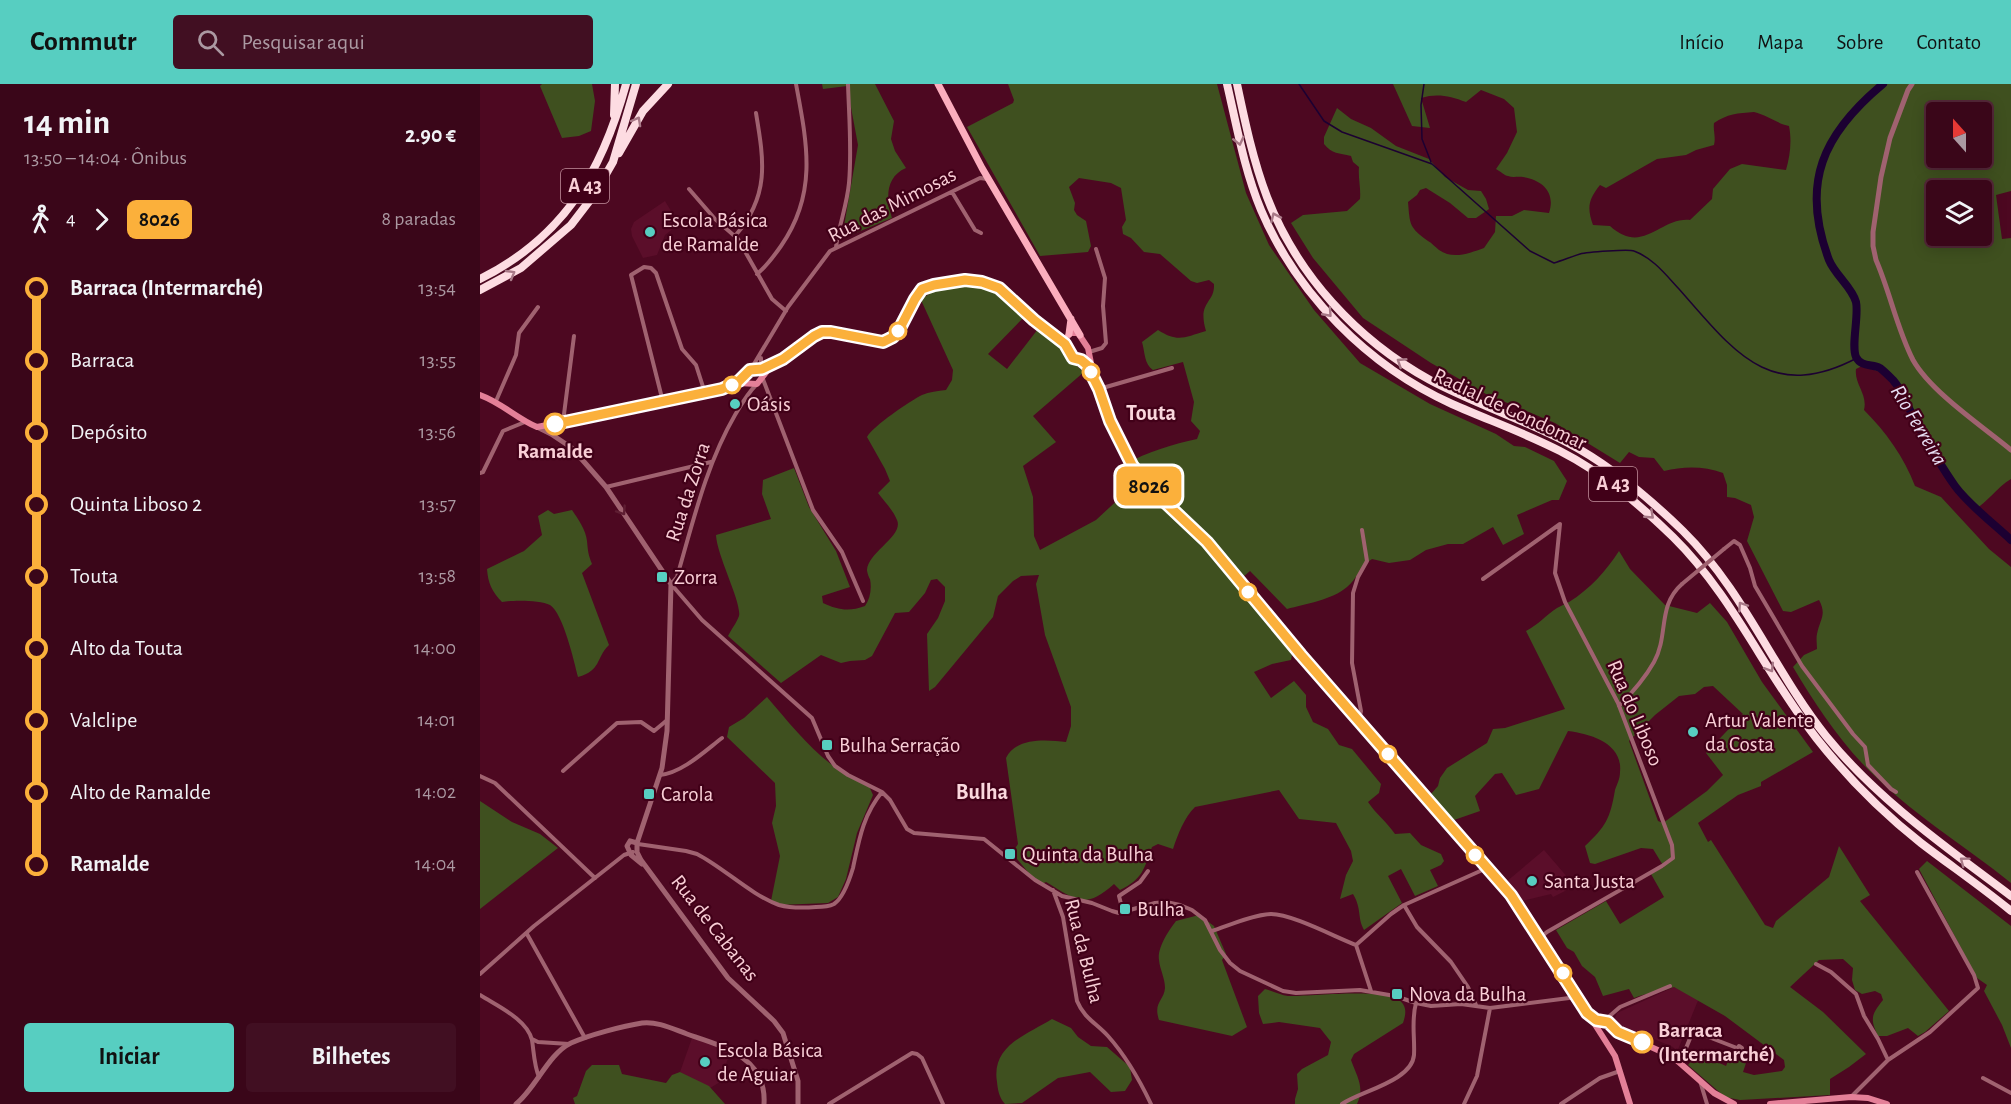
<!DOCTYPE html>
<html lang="pt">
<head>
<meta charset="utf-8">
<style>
	body { margin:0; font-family:"Alegreya Sans",sans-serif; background:#410f22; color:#f1f3f6; height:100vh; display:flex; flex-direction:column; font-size:22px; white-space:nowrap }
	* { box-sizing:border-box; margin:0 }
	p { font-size:20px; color:#ab99a2 }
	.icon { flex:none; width:33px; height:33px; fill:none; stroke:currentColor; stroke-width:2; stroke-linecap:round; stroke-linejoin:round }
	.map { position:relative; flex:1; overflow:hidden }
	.details { display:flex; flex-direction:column; background:#3a0619; width:480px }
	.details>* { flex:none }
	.badge { padding:0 12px; border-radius:9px; font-size:21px; line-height:39px }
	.needle { width:39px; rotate:339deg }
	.fabs { position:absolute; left:1446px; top:18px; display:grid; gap:12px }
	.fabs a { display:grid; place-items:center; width:66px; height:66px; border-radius:6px; background:#3a0619; box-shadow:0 3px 15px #0003,0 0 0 2px #542738; font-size:30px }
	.map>.badge { position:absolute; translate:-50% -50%; box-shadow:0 0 0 3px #fff }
	.legs { display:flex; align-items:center; gap:9px; height:66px; padding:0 24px; font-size:20px }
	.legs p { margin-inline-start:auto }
	.summary { display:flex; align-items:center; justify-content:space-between; height:102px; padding:0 24px }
	h1 { font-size:33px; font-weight:700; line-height:45px }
	.cta { display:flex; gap:12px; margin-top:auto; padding:12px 24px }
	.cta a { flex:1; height:69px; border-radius:6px; background:#57cec1; color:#111; font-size:24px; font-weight:700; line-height:69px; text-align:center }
	.cta a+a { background:#410f22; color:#f1f3f6 }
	ul { padding:0 24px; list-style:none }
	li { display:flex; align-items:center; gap:21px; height:72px; font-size:22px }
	li i { display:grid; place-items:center; width:9px; height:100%; margin:0 8px; background:currentColor }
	li i::after { content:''; width:15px; height:15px; margin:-8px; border:4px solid; border-radius:50%; background:#3a0619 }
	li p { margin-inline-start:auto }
	li:first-child i { background:linear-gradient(#0000 50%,currentColor 0) }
	li:last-child i { background:linear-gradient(currentColor 50%,#0000 0) }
	header { display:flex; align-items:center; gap:36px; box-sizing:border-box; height:84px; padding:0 30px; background:#57cec1; color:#111 }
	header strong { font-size:28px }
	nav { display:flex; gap:33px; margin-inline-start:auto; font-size:21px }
	.search { width:420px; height:54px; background:#410f22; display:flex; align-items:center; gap:15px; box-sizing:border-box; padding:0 21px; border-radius:6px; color:#ab99a2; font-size:22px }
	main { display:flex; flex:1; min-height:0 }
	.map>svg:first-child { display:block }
	.built { fill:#5b0e2a }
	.green { fill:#3f501f; fill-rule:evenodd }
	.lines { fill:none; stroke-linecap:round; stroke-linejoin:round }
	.stream { stroke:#1c0032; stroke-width:1.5 }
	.river { stroke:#1c0032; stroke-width:8 }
	.minor { stroke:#a06270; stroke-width:4 }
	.tertiary { stroke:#a06270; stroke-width:5 }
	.secondary { stroke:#e48098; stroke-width:6 }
	.primary { stroke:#fbadbd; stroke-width:7 }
	.motorway { stroke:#fddce2; stroke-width:8 }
	.minor-bridge { stroke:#a06270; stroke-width:4 }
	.oneway { stroke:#a87987 }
	.oneway2 { stroke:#5e1d32 }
	.line-1-casing { stroke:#fff; stroke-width:14 }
	.line-1 { stroke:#fbb03b; stroke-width:9 }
	.poi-dot { fill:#57cec1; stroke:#410018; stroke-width:2 }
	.stop-1-dot { fill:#fff; stroke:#fbb03b; stroke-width:3 }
	.labels { text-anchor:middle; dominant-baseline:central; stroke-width:4.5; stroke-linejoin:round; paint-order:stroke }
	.shield { fill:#410018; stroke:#c2909d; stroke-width:1.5 }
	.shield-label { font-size:20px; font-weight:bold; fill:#f9ced6 }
	.street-label { font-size:21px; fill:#f9ced6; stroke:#410018 }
	.poi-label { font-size:21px; fill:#f9ced6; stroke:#410018; text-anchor:start }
	.stop-label { font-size:21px; font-weight:bold; fill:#f9ced6; stroke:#410018 }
	.neighbourhood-label { font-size:22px; font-weight:bold; fill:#fad7dd; stroke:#410018 }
	.water-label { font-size:22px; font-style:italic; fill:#e7ddf3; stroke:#410018 }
</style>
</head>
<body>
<header>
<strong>Commutr</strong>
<div class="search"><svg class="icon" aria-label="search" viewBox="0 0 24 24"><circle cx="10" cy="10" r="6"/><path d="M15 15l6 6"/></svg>Pesquisar aqui</div>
<nav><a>Início</a><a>Mapa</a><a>Sobre</a><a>Contato</a></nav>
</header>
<main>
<section class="details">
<div class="summary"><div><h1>14 min</h1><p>13:50 – 14:04 · Ônibus</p></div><b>2.90 €</b></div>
<div class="legs"><svg class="icon" aria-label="walk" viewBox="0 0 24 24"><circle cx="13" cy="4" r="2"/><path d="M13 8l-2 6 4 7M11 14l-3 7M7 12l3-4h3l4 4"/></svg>4<svg class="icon" aria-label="forward" viewBox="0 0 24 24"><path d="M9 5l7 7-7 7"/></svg><b class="badge" style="background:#fbb03b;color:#111">8026</b><p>8 paradas</p></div>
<ul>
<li><i style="color:#fbb03b"></i><b>Barraca (Intermarché)</b><p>13:54</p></li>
<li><i style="color:#fbb03b"></i><span>Barraca</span><p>13:55</p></li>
<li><i style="color:#fbb03b"></i><span>Depósito</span><p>13:56</p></li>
<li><i style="color:#fbb03b"></i><span>Quinta Liboso 2</span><p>13:57</p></li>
<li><i style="color:#fbb03b"></i><span>Touta</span><p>13:58</p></li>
<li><i style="color:#fbb03b"></i><span>Alto da Touta</span><p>14:00</p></li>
<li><i style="color:#fbb03b"></i><span>Valclipe</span><p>14:01</p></li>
<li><i style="color:#fbb03b"></i><span>Alto de Ramalde</span><p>14:02</p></li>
<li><i style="color:#fbb03b"></i><b>Ramalde</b><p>14:04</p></li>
</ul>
<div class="cta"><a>Iniciar</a><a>Bilhetes</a></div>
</section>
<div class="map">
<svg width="1531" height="1020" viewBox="0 0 1531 1020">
	<rect width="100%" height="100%" fill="#4d0821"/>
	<!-- built -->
	<path class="built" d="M185,117L199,140L185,151L177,171L163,174L152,152L151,145L154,138Z
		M1064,766L1095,802L1073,813L1071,810L1042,817L1026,798Z
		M1194,903L1219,914L1197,968L1193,963L1157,948L1155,951L1136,942L1134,936L1137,929Z
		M212,954L250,968L240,998L230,1004L200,988Z"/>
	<!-- green -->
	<path class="green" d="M62,0H112L115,17L111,47L99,52L82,54L60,2Z
		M342,0H395L414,37L411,55L415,67L426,84C405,93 406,115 412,134L366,153L363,148L378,61L367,2L343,5Z
		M528,0H737L766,109L789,161L834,226L880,279L950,320L1016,350L1034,362L1045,363L1074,377L1087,397L1079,416H1072L1037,431L1044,450L1023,461L1013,443L983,460H968L946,466L930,476L909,479L892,475C880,482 877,495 867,503C852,516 825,520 807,525L770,487L756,499L812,571L811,576L792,580L774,588L791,614L814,597L826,611V623L833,638L848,645L859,661L872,665L901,700L899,709L888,718C896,730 907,738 915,750L930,749L941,761L961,770L964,777L961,781L950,786L958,802L935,812L921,785L908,792L922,819L884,846C877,833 882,825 873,810L860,815L866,791L873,777L871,767L856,739L819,735L799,706L715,723C704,734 698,750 693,765L678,760L672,763C664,785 663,795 640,806L634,800C604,827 595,815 566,798L560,801L558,800L532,769L538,760L526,674C536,653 567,656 586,658L591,642V623L565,551L556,500L559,491L541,492L533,497L518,512L513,533L455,603L449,607L447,550L458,534L465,517V503L457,495L451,496L445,509L429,528L415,529L392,572L385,576L370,577L361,579L341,571L301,599L248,552C251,546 257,538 259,532C262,519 237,472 236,451L291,435L282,410L283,396L314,384L329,423L356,467L370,503L342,512L343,519C358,526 369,528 385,522C390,515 392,505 390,495C389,494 387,488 387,486C388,468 424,452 417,436C413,426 404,417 398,409L410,397L405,385L387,353C393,342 430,317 442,311C449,308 458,307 466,306L472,296L473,286L441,216C458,200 494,196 516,208C526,213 535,225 544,233L508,270L527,285L558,245L582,264L591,277L604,288L553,332L576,358L543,382L553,413L554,452L560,466L616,436L657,398L646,380C666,368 694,360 717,355L720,347L711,337L714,318L703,278L673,286C664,280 665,268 662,258L678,246C698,259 705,253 726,247C717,217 735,220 734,200L729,196L717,199L711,197L680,170L664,168L651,154L643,150L642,143L646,136L641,104L631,99L599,94L589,103L595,119L594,126L597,131L606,137L611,162L608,168L560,172L487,43L533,19L534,16Z
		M913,0H1531V107L1516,111L1522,155L1531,154V395C1516,404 1508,418 1494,426L1466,390L1461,378L1454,373L1442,353L1433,330L1419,310V302L1409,291L1382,282L1376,285C1374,300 1388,310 1384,326C1406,348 1424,373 1435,402L1461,413L1509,465L1531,483V799C1488,764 1438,734 1398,695C1364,664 1336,622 1313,583L1324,571L1337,565C1337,561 1336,554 1337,550C1340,535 1347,531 1339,516L1311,528L1303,527L1267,457L1274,433L1271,421L1255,414L1247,413V401L1243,389C1224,382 1204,382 1184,387L1174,374L1159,373L1149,368L1140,379L1075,339L1006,310L951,279L883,234L833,174L811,139L823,131L867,127L880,115C881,104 878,94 879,83L873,78L871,72C859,69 852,70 844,60V53L857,24L871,35L891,44L916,62L949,75L965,93L988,106L1001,107L1006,115L1009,125L996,134H988L970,119L946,104L940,106L937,111L928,118C930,141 929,143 948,157C952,159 955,163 959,166C973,176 990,169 1004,164L1015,148L1016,132H1032L1044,126L1069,129C1076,108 1062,96 1043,93C1038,92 1033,94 1028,92C1025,92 1020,87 1016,85L1027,69L1037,48L1034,24L1024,15L1001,6L986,18C970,12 957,9 941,14L950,44L932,42ZM1274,28C1287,31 1296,39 1309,42C1312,57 1310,72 1306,86L1262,80L1250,85L1233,105L1232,115L1210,136C1180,133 1163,172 1130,142L1113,141C1107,124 1108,116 1120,101L1126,104L1177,75L1206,71L1216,66L1234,61C1236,53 1233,47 1234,39C1247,30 1258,29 1274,28ZM1456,28H1502V74H1456ZM1456,106H1502V152H1456Z
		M68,426L74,430L92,426C98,435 106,446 107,457C108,467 108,470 112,480L102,489L129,561C115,575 122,586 98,593C94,577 83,529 70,521C60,516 33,516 22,518C12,508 8,499 7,485L44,467L62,451L58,432Z
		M1139,467L1150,485L1185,521L1217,529L1230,519L1247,538L1282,598L1333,668L1281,698V702L1258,711L1218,739L1228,758L1231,756L1285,841L1293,844L1296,837L1349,793L1359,762L1390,811L1380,817L1469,927L1445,948L1438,952L1428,944L1407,952H1398C1390,935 1391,931 1403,916L1401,910L1395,907L1382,910L1375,906L1372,896L1373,884L1363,875L1339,876L1310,903L1343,928L1386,970L1369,983L1350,995V1011L1260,1016L1245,1013L1208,981L1218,969L1246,982L1250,972L1266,979L1263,988L1274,991L1302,987L1305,983L1304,976L1245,932L1194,903C1179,909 1169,908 1154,914L1149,905L1123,912L1115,893L1102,882L1094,868L1087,864L1076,846L1126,817L1140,840L1184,813L1171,790L1184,783L1173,765L1161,764L1115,780L1110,779L1105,762C1126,742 1130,735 1135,706C1137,700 1140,695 1140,688C1143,660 1112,650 1088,647L1059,705L1036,711L1022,689L1015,690L995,712L1000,727L974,736L950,711L958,702L960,694L967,684L1007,659L1013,645L1025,644L1085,625L1046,547C1058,541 1066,531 1077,524C1081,522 1085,520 1089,518C1110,505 1126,487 1139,467ZM1233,602L1263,630L1226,669L1243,691L1227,707L1183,739L1178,737L1149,657L1175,631L1199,612L1215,610L1224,603Z
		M287,613C317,648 345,685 389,702L393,711L377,749L366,795L358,813L348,819L298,821L291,817L300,772L292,739L296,722L295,699L247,653L249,643L264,634Z
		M0,717L32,738L60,750L78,764L0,825Z
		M1447,777L1531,842V964L1522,941L1504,907L1507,901L1497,894L1439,785Z
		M719,831L734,842L746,870L742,876L767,943L752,952L679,936C673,918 684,917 685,904C685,894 680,886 679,876C677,864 689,846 696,837Z
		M785,905C793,907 801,911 808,912C830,913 912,902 923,920C927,926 925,933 923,939L874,970L871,976C877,993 885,1003 877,1020H815V1015L818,1005L817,990L822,985L848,971L851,958L840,944L799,938L783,940L779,929L778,912Z
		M572,935L591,944L598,953L611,962L627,963L650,983L652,996L645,1007L631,1008L610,988L578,994L542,1019L525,1020C519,1013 518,1007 517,998C511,962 546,951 572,935Z
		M112,981H139L142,990L186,999L192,991L200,988L229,1002L245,1020H95L93,1014L97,1012L106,987Z"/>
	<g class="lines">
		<!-- stream -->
		<path class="stream" d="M819,0L844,37L862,48L952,80L1050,167L1074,179C1083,176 1091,173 1100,170C1107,168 1149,165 1154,167C1173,174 1186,191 1199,205C1253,266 1289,320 1377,274
			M944,0L941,21L942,55L951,78"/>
		<!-- river -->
		<path class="river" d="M1403,0C1343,50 1320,99 1349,176C1355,191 1372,203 1376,218C1379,232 1371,261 1376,273C1381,283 1392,280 1400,284C1404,287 1410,293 1413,296C1422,306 1427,321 1433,332C1446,356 1460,381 1475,402C1488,420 1514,440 1531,456"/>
		<!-- minor -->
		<path class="minor" d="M209,105L235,135L258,155L292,215L306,227
			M472,108L495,146L501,149
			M255,152C290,112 284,77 276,29
			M356,163C359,141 367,121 369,99C372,66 369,33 368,0
			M277,190C287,182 294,172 301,162C338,109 327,59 316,0
			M609,268L622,264L626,259L623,222L625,194L616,165
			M281,274V290L333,426L362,468L383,517
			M271,285L308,223L350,167L500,94L507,95
			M276,301C267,310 261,321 255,331C226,381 213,438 197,493L191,500L222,536L332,634L348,672L355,682L368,691L402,708L410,716L427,745L434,749L504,755L555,796L582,812L612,819L632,827L639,829L675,819L686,818L700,821L712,826L725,836L740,866L750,879L760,887L803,907L816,909L880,906L915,912L936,919L951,922L981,920L1010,924L1097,913
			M619,305L692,284
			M16,317L36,271L39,249L58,223
			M183,318L151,191L164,183L171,184L176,189L202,265L216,281L225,309
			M83,338L94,252
			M0,389L3,388L23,347L45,338
			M126,403L231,378
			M1244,465L1254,457L1260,461L1270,484L1275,502L1322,582L1373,650L1385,663L1388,681L1411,705L1416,708
			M1003,495L1080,440L1075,489L1085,518L1138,619L1192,761L1193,774L1182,782L1067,848L1060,854
			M1139,622C1152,609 1165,594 1174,578C1189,551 1177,522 1202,500
			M879,636L881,627L872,579L873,509L878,493L887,477L882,446
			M83,687L137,639L161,638L174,647L186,637
			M180,691C202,689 225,667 242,654
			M0,692L15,699L115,794
			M158,760L206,767L217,770C244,784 271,811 299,821C310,824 324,824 336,823C341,823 348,823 354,820C363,814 370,794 373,784C379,756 383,731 402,708
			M573,806L583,833L597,917C604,934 616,939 628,952C645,971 660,997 671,1020
			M924,821L937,843L971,878L988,903L996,921
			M643,828L639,812L660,798L668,787
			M732,847C750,841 772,831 791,830C812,830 855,853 876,861L891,907
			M47,850L105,954
			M876,861L911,830L924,821L1007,784
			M1336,880L1351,888L1376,910L1384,932L1398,955L1408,976
			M0,890L54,842L144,771L153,768
			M0,911C17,922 47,935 52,956C54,969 54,981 59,993
			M1125,936L1140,923L1190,902
			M52,955L58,958L89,960
			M1259,962L1262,964L1261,967L1257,966Z
			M1200,979L1213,947L1257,964
			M1503,994L1531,1009
			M1220,997L1227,1020
			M1371,1013L1408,976L1450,948L1498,904L1494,891L1437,788
			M349,1020L432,969L437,970L442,974L463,1020
			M862,1020C881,1007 932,997 934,971C935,953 931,937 936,919
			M984,1020L997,992L1010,924
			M1081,1020L1120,994L1140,987"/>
		<!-- tertiary -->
		<path class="tertiary" d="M1432,0L1428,6L1410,54L1401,93L1393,148V162L1396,176C1410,208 1417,245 1433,276C1451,308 1502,342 1531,366
			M57,343L71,350L92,364L126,403L191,500L187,647L182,684L157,759
			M150,757L157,759V768L161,776L248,894L294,937L303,949L318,997V1020
			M150,757L147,762L151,771L162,780
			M36,1020C56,1004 68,970 91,959C109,951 143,942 162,939C177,937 193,945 207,950C242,962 287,973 284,1020"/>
		<!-- secondary -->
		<path class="secondary" d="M249,302C257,298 264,289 271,286C273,285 278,286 280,285C289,284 298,279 305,274C316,267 331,250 343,248C362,244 388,263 406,256C423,250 427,227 437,213C445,202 456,201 469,199C513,193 522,207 552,234C563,243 575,250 585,260
			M619,305L606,280L601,276L593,274L585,256L590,249H598L608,264L611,279L630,337L652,381L670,403L727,458L821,571L1039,821L1135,972L1150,1020
			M0,311C22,319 36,334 57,343L219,311L258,299L277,300L291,282
			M1112,933L1128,938L1138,948L1193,973L1234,1009L1254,1020
			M1290,1020L1371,1013L1388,1014L1407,1020"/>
		<!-- primary -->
		<path class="primary" d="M458,0L502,84L600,251
			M589,250L591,235"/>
		<!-- motorway -->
		<path class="motorway" d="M747,0C757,43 764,85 781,126C817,210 888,282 972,320C1008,336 1045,349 1080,367C1123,389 1159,420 1193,453C1253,512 1285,589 1337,655C1367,693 1403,729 1441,759C1471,782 1502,803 1531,827
			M757,0C765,38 773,76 787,113C817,191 877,256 950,296C995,320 1043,335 1088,359C1130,381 1169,414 1203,447C1264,507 1294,587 1346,652C1398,716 1466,763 1531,812
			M134,31L135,0
			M139,69L163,27L188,0
			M0,195C84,153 122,88 146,0
			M0,206L41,184L91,141L114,111L133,78L156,0"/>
		<!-- minor-bridge -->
		<path class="minor-bridge" d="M1202,500L1244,465"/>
	</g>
	<!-- one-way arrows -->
	<defs><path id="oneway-chevron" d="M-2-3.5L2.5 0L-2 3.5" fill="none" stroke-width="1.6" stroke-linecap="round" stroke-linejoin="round" transform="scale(1.5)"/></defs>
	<g class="oneway">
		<use href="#oneway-chevron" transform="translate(157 37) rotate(-61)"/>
		<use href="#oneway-chevron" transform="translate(759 57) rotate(77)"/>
		<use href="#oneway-chevron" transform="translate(795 133) rotate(-114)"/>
		<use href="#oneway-chevron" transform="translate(31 190) rotate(-30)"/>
		<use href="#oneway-chevron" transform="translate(848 229) rotate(48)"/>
		<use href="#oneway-chevron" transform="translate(921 278) rotate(-147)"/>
		<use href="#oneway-chevron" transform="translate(1170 431) rotate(43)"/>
		<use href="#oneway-chevron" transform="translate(1262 522) rotate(-124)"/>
		<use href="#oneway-chevron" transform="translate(1290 584) rotate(58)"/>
		<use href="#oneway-chevron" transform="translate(1484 777) rotate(-143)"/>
	</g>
	<use class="oneway2" href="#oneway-chevron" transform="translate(142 427) rotate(56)"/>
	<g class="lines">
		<!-- line-1 casing -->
		<g class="line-1-casing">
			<path id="line-1" d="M75,340L242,305L259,297L270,286L282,285L303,275L334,252L342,248H351L403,258L413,253L420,244L435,215L442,205L454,201L485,196L502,198L519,204L554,236L585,260L593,274L601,276L607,281L619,305L630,337L652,381L670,404L727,458L821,571L1031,811L1107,929L1116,936L1128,938L1138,948L1162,958"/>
		</g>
		<!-- line-1 -->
		<use href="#line-1" class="line-1"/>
	</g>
	<!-- markers -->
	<g class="poi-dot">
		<circle cx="170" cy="148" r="6"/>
		<circle cx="255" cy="320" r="6"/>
		<rect x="176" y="487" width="12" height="12" rx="3"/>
		<circle cx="1213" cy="648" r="6"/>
		<rect x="341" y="655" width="12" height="12" rx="3"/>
		<rect x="163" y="704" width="12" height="12" rx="3"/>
		<rect x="524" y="764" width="12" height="12" rx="3"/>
		<circle cx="1052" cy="797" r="6"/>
		<rect x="639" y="819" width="12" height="12" rx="3"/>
		<rect x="911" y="904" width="12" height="12" rx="3"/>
		<circle cx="225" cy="978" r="6"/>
	</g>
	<g class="stop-1-dot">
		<circle cx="418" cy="247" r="8"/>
		<circle cx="611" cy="288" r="8"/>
		<circle cx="252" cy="301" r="8"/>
		<circle cx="75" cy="340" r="10"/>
		<circle cx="768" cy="508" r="8"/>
		<circle cx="908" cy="670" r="8"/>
		<circle cx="995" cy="771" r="8"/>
		<circle cx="1083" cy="889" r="8"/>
		<circle cx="1162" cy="958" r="10"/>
	</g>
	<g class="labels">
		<!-- shield labels -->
		<g class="shield">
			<rect x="81" y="85" width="48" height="34" rx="4.5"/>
			<rect x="1109" y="383" width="48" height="34" rx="4.5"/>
		</g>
		<g class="shield-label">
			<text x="105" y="102">A 43</text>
			<text x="1133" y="400">A 43</text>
		</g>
		<!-- street labels -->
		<g class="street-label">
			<text transform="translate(412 121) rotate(-27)">Rua das Mimosas</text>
			<text transform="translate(1030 325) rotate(25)">Radial de Gondomar</text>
			<text transform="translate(208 408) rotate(-72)">Rua da Zorra</text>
			<text transform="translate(1155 629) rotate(67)">Rua do Liboso</text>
			<text transform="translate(235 844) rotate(52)">Rua de Cabanas</text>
			<text transform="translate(604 867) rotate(76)">Rua da Bulha</text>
		</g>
		<!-- poi labels -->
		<g class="poi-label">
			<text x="182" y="136">Escola Básica<tspan x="182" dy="24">de Ramalde</tspan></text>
			<text x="267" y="320">Oásis</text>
			<text x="194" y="493">Zorra</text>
			<text x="1225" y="636">Artur Valente<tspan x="1225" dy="24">da Costa</tspan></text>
			<text x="359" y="661">Bulha Serração</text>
			<text x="181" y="710">Carola</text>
			<text x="542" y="770">Quinta da Bulha</text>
			<text x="1064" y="797">Santa Justa</text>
			<text x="657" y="825">Bulha</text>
			<text x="929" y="910">Nova da Bulha</text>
			<text x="237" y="966">Escola Básica<tspan x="237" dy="24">de Aguiar</tspan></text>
		</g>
		<!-- stop labels -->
		<g class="stop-label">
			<text x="75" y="367">Ramalde</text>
			<text x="1178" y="946" text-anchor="start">Barraca<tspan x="1178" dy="24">(Intermarché)</tspan></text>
		</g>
		<!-- neighbourhood labels -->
		<g class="neighbourhood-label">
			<text x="671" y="329">Touta</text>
			<text x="502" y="708">Bulha</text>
		</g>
		<!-- water labels -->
		<g class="water-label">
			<text transform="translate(1439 341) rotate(59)">Rio Ferreira</text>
		</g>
	</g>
</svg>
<div class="fabs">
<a><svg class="needle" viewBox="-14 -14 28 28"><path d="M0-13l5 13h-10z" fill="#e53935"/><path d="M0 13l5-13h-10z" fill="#ab99a2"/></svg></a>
<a><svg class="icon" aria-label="layers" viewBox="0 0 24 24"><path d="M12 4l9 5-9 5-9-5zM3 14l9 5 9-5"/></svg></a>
</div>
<b class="badge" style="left:669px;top:402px;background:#fbb03b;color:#111">8026</b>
</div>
</main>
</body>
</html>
